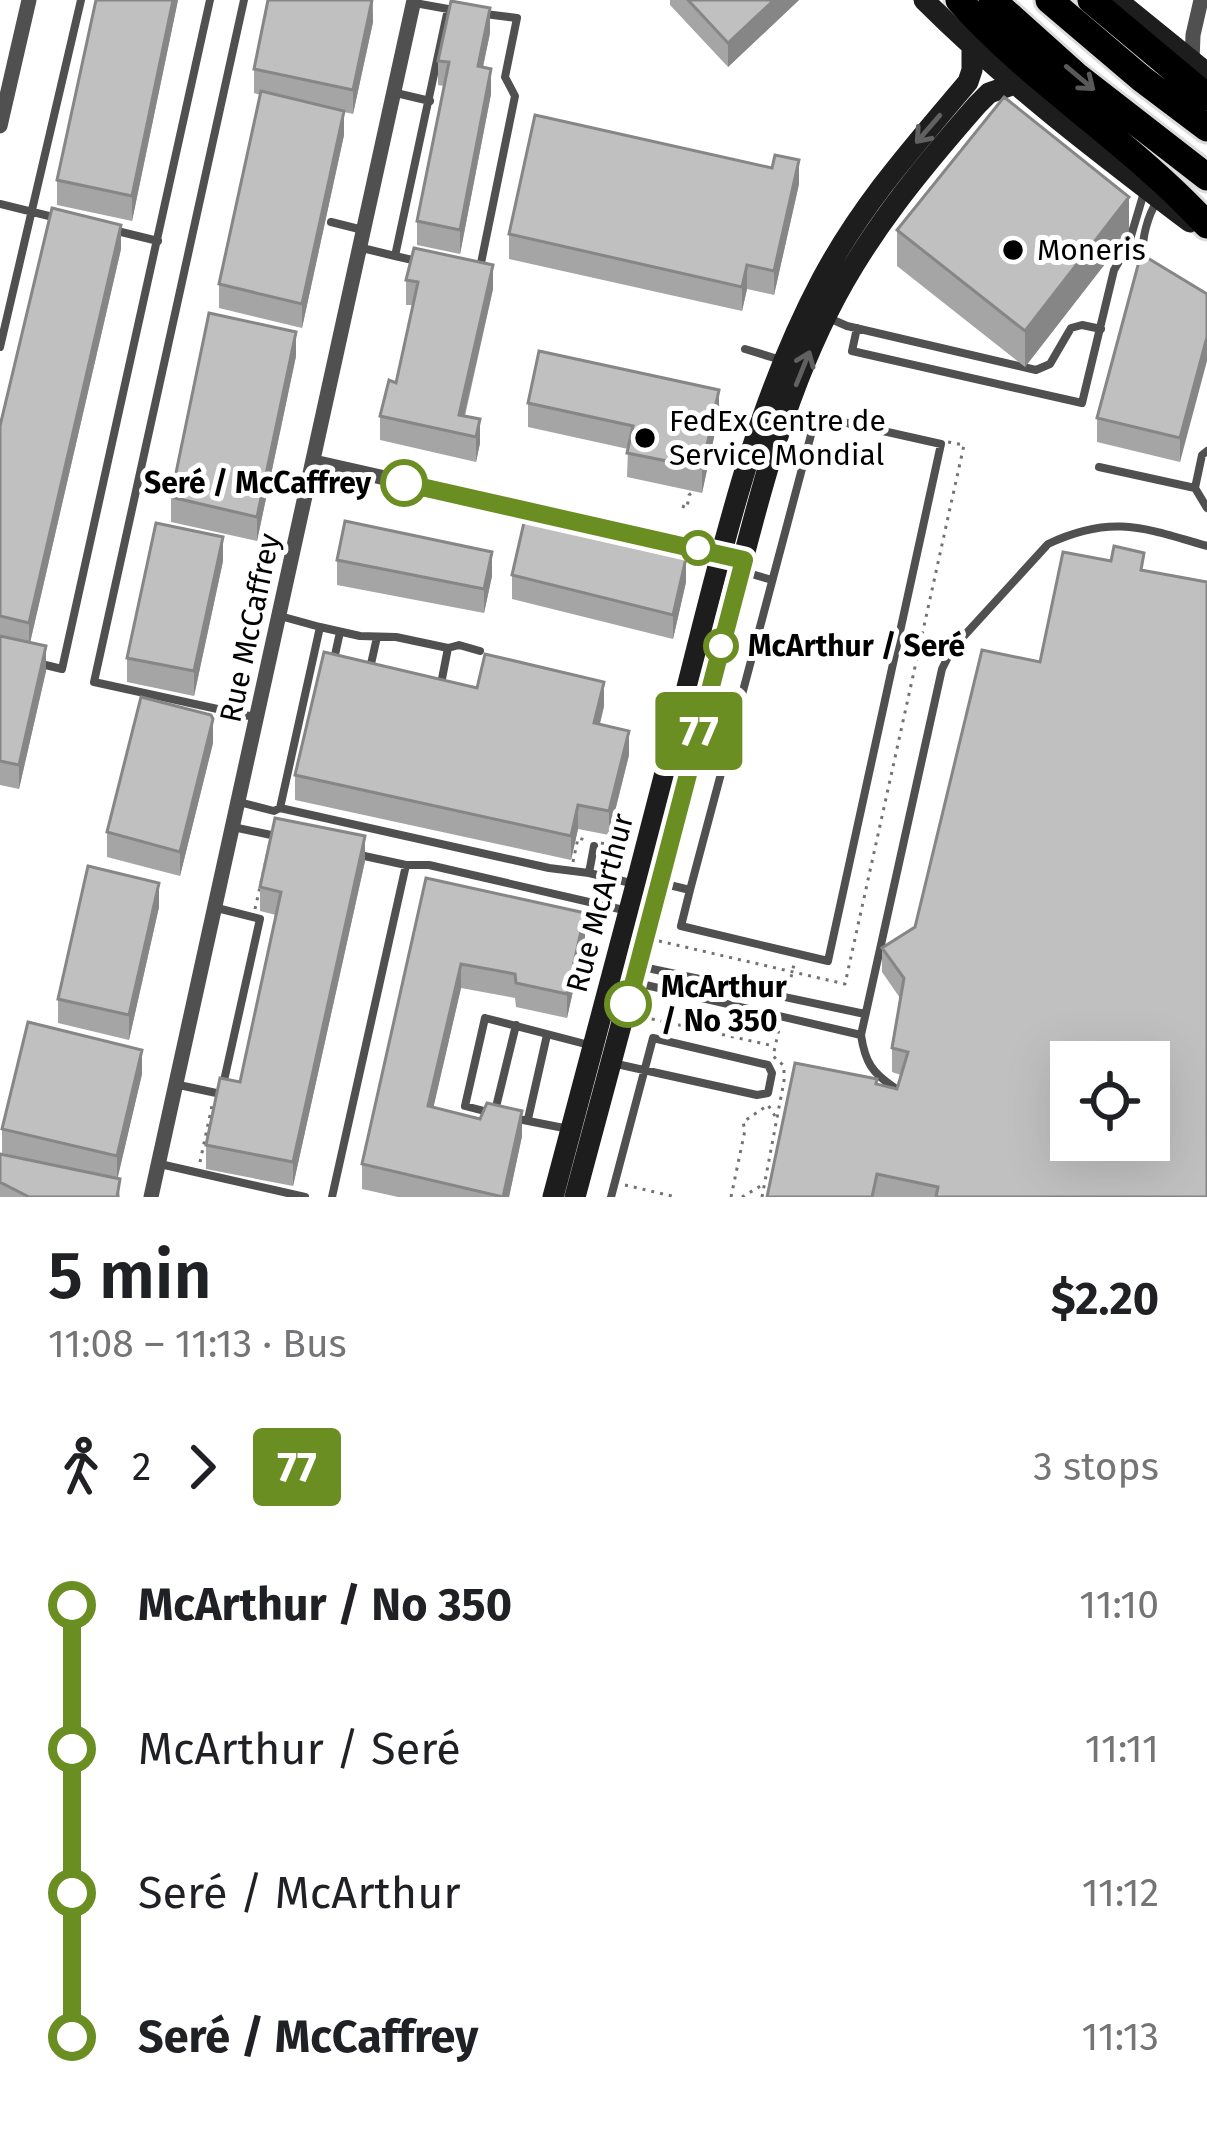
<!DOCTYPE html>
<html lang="en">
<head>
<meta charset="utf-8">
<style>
	body { margin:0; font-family:"Fira Sans",sans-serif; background:#f6f6f6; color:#202124; height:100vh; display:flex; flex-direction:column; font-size:45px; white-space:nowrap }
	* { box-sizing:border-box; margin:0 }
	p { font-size:39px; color:#757577 }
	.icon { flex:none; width:66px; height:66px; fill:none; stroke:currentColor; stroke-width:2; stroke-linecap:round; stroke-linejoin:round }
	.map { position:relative; height:1197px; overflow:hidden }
	.panel { display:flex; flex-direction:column; background:#fff; flex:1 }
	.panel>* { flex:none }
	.badge { padding:0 24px; border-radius:9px; font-size:42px; line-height:78px }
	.fabs { position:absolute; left:1050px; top:1041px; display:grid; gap:24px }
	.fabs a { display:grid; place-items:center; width:120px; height:120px; border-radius:0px; background:#fff; box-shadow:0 12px 48px #0002; font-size:60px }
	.map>.badge { position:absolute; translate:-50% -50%; box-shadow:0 0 0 6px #fff }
	.legs { display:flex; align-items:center; gap:18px; height:132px; padding:0 48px; font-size:39px }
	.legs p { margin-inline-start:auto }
	.summary { display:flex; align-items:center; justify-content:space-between; height:204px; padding:0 48px }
	h1 { font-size:66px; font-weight:600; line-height:90px }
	ul { padding:0 48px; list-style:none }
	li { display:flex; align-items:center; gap:42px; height:144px; font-size:45px }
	li i { display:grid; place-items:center; width:18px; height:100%; margin:0 15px; background:currentColor }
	li i::after { content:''; width:30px; height:30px; margin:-15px; border:9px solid; border-radius:50%; background:#fff }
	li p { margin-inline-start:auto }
	li:first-child i { background:linear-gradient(#0000 50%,currentColor 0) }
	li:last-child i { background:linear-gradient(currentColor 50%,#0000 0) }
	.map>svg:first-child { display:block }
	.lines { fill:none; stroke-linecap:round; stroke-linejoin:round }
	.highway-casing { stroke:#dbdbdb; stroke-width:33 }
	.path { stroke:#727272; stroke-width:3; stroke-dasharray:3 6; stroke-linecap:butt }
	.lane { stroke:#505050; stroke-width:8 }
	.street { stroke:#505050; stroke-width:15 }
	.secondary { stroke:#1d1d1d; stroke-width:21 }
	.highway { stroke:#000; stroke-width:27 }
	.wall { fill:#a5a5a5 }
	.shaded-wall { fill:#868686 }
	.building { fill:#c0c0c0; stroke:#868686; stroke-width:3; fill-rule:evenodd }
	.oneway { stroke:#595959 }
	.oneway2 { stroke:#616161 }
	.line-1-casing { stroke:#fff; stroke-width:27 }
	.line-1 { stroke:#6b8e23; stroke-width:18 }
	.poi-dot { fill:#000; stroke:#fff; stroke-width:4.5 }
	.stop-1-dot { fill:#fff; stroke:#6b8e23; stroke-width:6 }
	.labels { text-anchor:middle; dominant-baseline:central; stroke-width:10; stroke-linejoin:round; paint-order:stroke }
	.poi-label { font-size:30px; fill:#000; stroke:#fff; text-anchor:start }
	.stop-label { font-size:30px; font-weight:bold; fill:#000; stroke:#fff; text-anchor:start }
	.street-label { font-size:30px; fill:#000; stroke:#fff }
</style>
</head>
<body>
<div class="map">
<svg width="1207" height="1197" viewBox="0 0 1207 1197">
	<rect width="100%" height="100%" fill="#fff"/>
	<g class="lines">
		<!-- highway casing -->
		<g class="highway-casing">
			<path id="highway" d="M959,0C1034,84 1131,142 1207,225
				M992,0L1078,77L1207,177
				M1049,0L1142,79L1207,128
				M1091,0L1207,97"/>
		</g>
		<!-- path -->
		<path class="path" d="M682,506L687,508L689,495L693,492
			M601,843L610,845L614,842L620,817L635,821
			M573,862L578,838L586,840
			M255,909L270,843
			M659,941L845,984L964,445L948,442
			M789,986L795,960
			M643,1017L774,1046
			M200,1162L213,1101
			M625,1185L676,1197
			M731,1197L745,1130L743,1122L768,1105L775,1116
			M742,1197L764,1184
			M762,1197L784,1081V1066L773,1056L779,1029"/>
		<!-- lane -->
		<path class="lane" d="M244,0L94,682L254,717
			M396,93L430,101
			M0,204L57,218
			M331,222L363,230
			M113,230L158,241
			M362,248L395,256L448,9L415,3
			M395,256L417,261
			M1144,259C1140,242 1148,214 1158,200
			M480,268L515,96L505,77L517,18L485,14
			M831,319L847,326L1036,370L1050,364L1071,328L1082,325L1101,329
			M857,328L852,351L1082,403L1114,270L1128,246L1145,189
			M0,347L81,0
			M745,349L781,360
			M1099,467L1195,488L1202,455L1207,451
			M1195,488L1207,508
			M747,570L748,573L772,580
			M280,616L320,627L280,808
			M320,627L360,636L396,637L448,648L459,645L480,651
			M37,663L62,669L210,0
			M333,664L340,632
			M369,673L377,637
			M440,689L448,648
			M239,802L274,811L280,808L549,868L589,873
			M233,827L276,836
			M594,846L589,873L635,884
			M355,854L406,865H429L628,911
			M661,883L690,890L735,721L704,713
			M690,890L681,926L828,961L941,444L816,416L735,721
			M638,966L865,1014
			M637,983L861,1035
			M179,1085L221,1094L260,919L217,908
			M895,1088C872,1073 865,1062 861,1035L942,669L952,649L1048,544C1112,514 1144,528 1207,546
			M495,1111L516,1025
			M492,1113L465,1106L485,1018L593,1046
			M513,1118L569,1129
			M528,1119L547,1035
			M160,1164L305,1197
			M332,1197L406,865
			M611,1197L653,1038L768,1065L772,1073L768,1093L757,1095L612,1063"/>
		<!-- street -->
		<path class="street" d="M1192,62L1193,35L1201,0
			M0,126L29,0
			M314,462L727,555
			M151,1197L414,0"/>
		<!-- secondary -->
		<path class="secondary" d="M924,0C1006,82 1098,152 1190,222
			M1117,0L1207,73
			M553,1197C597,1033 641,868 683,703C720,559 752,411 822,279C862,204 914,146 968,82L972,70V46
			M575,1197C621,1027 667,856 711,685C744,560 770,428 828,312C867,234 920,170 977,105L989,93L1015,84"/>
		<!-- highway -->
		<use href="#highway" class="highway"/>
	</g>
	<!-- wall -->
	<path class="wall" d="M178,0L132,221L57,205V180Z
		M373,0V22L353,114L344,112V135L302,328L219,308V284L260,95L254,93V69Z
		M670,0H799L728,67L670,5Z
		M490,33L483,67L491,94L460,254L417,245V221L444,86L438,85V61Z
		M799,184L774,295L747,289L742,311L509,259V234Z
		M897,230L1129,233L1025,367L897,266Z
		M121,249L30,643L46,671L19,789L0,785V426Z
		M406,280L493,289L465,416L480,443L476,462L380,440V416L396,383L413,305H406Z
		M1207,294L1180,462L1097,442V418Z
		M296,356L257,541L171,522V497Z
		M528,403L719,414L702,493L627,477L628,449L528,427Z
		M337,560L492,576L484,613L337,585Z
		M223,561L194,696L127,682V658Z
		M1144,570L1207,1197H767L877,1085L897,1089L901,1075L892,1072V1048L900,998L882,972V948L915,927L1040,662Z
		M512,575L686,582L673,639L512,599Z
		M604,706L600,724L629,755L609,835L578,829L571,860L295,800V775Z
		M213,743L180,876L107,857V832Z
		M365,861L293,1186L206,1169V1145L240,1082L276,915L260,911V887Z
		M426,878L585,937L567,1018L516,1007L515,998L461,988L433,1108L522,1136L509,1197H398L362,1189V1164Z
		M159,907L129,1040L58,1023V999Z
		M142,1074L117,1179L120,1197H0V1154L57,1166L2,1153V1129Z"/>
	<!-- shaded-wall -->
	<path class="shaded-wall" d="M173,0H178L132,221V196Z
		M372,0L373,22L353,114V90Z
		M774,0H799L728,67V43Z
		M490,8V33L478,90V66Z
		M491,69V94L460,254V230Z
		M344,111V135L302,328V304Z
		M799,160V184L774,295V271Z
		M1129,197V233L1025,367V331Z
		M121,225V249L29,647V623Z
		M493,265V289L460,434L459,415Z
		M747,265V289L742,311V287Z
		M296,332V356L257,541V517Z
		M1207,337V361L1180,462V438Z
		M719,390V414L702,493V468Z
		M480,419V443L476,462V437Z
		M223,537V561L194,696V671Z
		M492,552V576L484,613V589Z
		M686,558V582L673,639V615Z
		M46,646V671L19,789V765Z
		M604,682V706L594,747V723Z
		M213,719V743L180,876V852Z
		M629,731V755L609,835V811Z
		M578,805V829L571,860V836Z
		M365,836V861L293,1186V1162Z
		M159,883V907L129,1040V1015Z
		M585,913V937L567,1018V994Z
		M461,964V988L428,1131V1106Z
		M142,1050V1074L117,1181V1156Z
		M522,1111V1136L509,1197H503Z"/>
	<!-- building -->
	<path class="building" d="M96,0H173L132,196L57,180Z
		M268,0H372L353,90L254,69Z
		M688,0H774L728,43Z
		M451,1L490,8L478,66L491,69L460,230L417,221L449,62L438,61Z
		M261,91L344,111L302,304L219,284Z
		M1004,97L1129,197L1025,331L897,230Z
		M535,115L772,168L775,155L799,160L774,271L747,265L742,287L509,234Z
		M52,208L121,225L29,623L0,616V426Z
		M414,248L493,265L459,415L480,419L476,437L380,416L389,380L396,383L418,282L406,280Z
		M1141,254L1207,294V337L1180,438L1097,418Z
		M209,313L296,332L257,517L171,497Z
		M539,351L719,390L702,468L627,453L633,426L528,403Z
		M525,518L686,558L673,615L512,575Z
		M345,521L492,552L484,589L337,560Z
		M156,523L223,537L194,671L127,658Z
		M1114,546L1144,553L1141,570L1207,582V1197H936L938,1187L877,1174L872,1197H767L795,1063L877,1079L876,1084L897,1089L908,1052L892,1048L904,978L882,948L915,927L982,650L1040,662L1063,552L1111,561ZM1071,1062H1149V1140H1071Z
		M0,636L46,646L19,765L0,761Z
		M324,652L477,688L485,654L604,682L594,723L629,731L609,811L578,805L571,836L295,775Z
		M141,697L211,715L213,719L180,852L107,832Z
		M275,818L365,836L293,1162L206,1145L220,1078L240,1082L281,892L260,887Z
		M88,866L159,883L129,1015L58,999Z
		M426,878L585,913L567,994L516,983L515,974L461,964L428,1106L480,1119L487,1103L522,1111L503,1197L362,1164Z
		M28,1022L142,1050L117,1156L2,1129Z
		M0,1154L120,1179L117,1197H29L0,1182Z"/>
	<!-- one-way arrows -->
	<defs><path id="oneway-shaft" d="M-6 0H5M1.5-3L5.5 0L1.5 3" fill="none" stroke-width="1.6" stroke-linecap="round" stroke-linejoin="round" transform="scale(3)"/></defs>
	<use class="oneway" href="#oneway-shaft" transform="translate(1080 78) rotate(40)"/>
	<g class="oneway2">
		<use href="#oneway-shaft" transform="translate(928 129) rotate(131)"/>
		<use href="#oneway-shaft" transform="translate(803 368) rotate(-68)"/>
	</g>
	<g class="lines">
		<!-- line-1 casing -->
		<g class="line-1-casing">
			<path id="line-1" d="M404,483L744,560L628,1004"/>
		</g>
		<!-- line-1 -->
		<use href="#line-1" class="line-1"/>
	</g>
	<!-- markers -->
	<g class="poi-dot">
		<circle cx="1013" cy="250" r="12"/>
		<circle cx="645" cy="438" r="12"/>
	</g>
	<g class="stop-1-dot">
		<circle cx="404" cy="483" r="21"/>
		<circle cx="698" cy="548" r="15"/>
		<circle cx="721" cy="646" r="15"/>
		<circle cx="628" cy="1004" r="21"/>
	</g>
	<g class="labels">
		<!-- poi labels -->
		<g class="poi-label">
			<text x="1037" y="250">Moneris</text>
			<text x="669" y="421">FedEx Centre de<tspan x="669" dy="34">Service Mondial</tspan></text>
		</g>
		<!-- stop labels -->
		<g class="stop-label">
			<text x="371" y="483" text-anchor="end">Seré / McCaffrey</text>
			<text x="748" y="646">McArthur / Seré</text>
			<text x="661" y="987">McArthur<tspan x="661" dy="34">/ No 350</tspan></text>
		</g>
		<!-- street labels -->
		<g class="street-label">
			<text transform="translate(250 628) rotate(-78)">Rue McCaffrey</text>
			<text transform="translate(600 903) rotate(-75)">Rue McArthur</text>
		</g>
	</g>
</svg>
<div class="fabs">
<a><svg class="icon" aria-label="locate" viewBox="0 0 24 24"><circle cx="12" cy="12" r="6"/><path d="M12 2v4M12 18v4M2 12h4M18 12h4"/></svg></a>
</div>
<b class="badge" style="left:699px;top:731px;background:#6b8e23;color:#fff">77</b>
</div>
<section class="panel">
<div class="summary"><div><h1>5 min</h1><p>11:08 – 11:13 · Bus</p></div><b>$2.20</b></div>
<div class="legs"><svg class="icon" aria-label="walk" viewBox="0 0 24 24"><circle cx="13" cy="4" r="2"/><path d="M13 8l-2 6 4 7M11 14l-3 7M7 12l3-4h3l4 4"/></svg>2<svg class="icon" aria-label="forward" viewBox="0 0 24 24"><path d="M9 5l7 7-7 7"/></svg><b class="badge" style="background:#6b8e23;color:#fff">77</b><p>3 stops</p></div>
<ul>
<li><i style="color:#6b8e23"></i><b>McArthur / No 350</b><p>11:10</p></li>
<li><i style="color:#6b8e23"></i><span>McArthur / Seré</span><p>11:11</p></li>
<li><i style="color:#6b8e23"></i><span>Seré / McArthur</span><p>11:12</p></li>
<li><i style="color:#6b8e23"></i><b>Seré / McCaffrey</b><p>11:13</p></li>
</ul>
</section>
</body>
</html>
